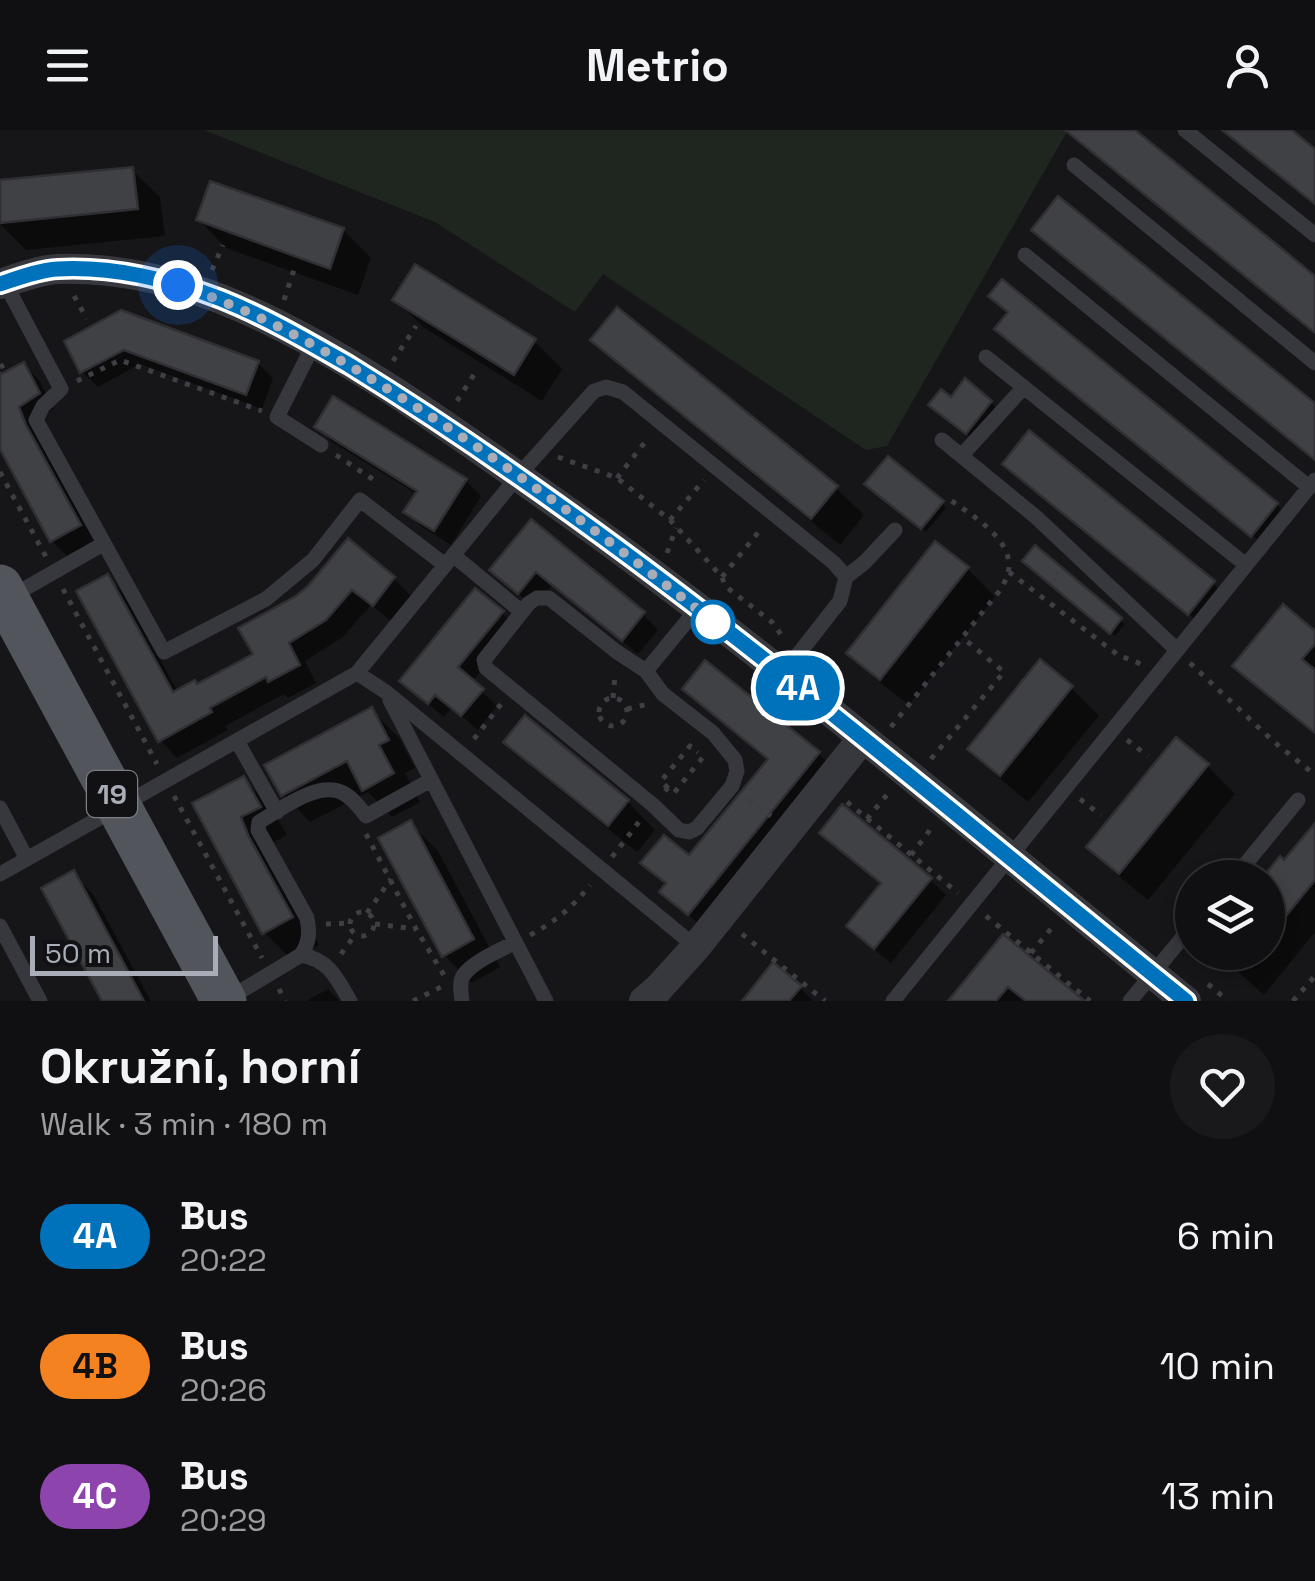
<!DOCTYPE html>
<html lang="en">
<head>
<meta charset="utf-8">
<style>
	body { margin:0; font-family:"Space Grotesk",sans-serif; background:#19191b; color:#f1f3f6; height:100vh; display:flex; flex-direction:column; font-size:38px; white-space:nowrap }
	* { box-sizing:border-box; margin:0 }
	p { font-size:32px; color:#9c9d9f }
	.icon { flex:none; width:55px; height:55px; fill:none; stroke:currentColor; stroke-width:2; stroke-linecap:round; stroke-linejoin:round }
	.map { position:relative; height:871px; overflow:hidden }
	.panel { display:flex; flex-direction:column; background:#101012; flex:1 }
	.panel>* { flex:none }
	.badge { padding:0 20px; border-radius:32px; font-size:35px; line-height:65px }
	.buttons { position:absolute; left:1175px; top:730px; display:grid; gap:20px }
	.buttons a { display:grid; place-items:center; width:110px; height:110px; border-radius:50%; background:#101012; box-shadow:0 5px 15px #0003,0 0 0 2px #303032; font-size:50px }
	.scale { position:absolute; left:30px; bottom:25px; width:188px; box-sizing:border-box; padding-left:10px; border:5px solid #a8adb8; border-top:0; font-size:28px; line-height:35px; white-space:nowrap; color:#a8adb8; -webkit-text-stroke:8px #111113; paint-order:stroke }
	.you { position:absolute; width:50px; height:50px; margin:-25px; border:8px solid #fff; border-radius:50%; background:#1a73e8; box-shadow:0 0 0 15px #1a73e833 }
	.map>.badge { position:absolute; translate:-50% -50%; box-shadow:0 0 0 5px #fff }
	.round { display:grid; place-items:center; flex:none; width:105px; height:105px; border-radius:52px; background:#19191b }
	.summary { display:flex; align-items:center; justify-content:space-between; height:170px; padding:0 40px }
	h1 { font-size:48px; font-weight:600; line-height:75px }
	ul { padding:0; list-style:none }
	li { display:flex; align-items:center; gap:30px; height:130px; padding:0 40px }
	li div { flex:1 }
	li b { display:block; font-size:38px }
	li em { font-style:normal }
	li .badge { min-width:110px; font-weight:700; text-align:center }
	header { display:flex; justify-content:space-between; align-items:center; height:130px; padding:0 40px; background:#101012; font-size:45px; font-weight:600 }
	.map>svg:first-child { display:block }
	.green { fill:#1e261f }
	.shadow { fill:#0007 }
	.building { fill:#404145; stroke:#303034; stroke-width:2.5 }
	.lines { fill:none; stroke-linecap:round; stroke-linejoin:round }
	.path { stroke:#3d3f44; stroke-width:5; stroke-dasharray:5 8; stroke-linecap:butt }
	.lane { stroke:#37383d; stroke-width:15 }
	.street { stroke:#37383d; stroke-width:30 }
	.primary { stroke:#53555c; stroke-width:45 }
	.line-casing { stroke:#fff; stroke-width:22 }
	.line { stroke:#0072bc; stroke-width:15 }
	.walk { stroke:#a8adb8; stroke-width:10; stroke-dasharray:0 18 }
	.stop-dot { fill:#fff; stroke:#0072bc; stroke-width:5 }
	.labels { text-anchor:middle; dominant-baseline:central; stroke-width:8; stroke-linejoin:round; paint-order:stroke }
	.shield { fill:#111113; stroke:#7b7e86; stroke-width:2.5 }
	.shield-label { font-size:28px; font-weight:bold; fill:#a8adb8 }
</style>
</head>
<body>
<header><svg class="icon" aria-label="menu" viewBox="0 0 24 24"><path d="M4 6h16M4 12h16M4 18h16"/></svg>Metrio<svg class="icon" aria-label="person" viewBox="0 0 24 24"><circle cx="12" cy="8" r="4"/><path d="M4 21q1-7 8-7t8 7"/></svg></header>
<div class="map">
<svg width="1315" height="871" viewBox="0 0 1315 871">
	<rect width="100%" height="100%" fill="#161618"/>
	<!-- green -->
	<path class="green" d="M204,0H1068L887,316L866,320L603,144L575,182L435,92Z"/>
	<!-- shadow -->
	<path class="shadow" d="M132,40L160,67L165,106L26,120L0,94V53Z
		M199,90L343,100L371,128L358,165L226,118Z
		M396,170L534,211L562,239L542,271L423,197Z
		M1002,203L1277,375L1281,379L1257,409Z
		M594,210L836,358L864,385L840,415L621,237Z
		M67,212L258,233L273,248L262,279L140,234L98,257L82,242Z
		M24,235L39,250L54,279L32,292L95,411L67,426L52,411L0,314V248Z
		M951,270L991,272L995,277L971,307L936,279Z
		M317,297L466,351L481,366L451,415L422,397L407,382L417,364L332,312Z
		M1029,304L1218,458L1194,488L1009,339Z
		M871,358L942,373L946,378L926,402Z
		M531,392L643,484L658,500L638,524L552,455L534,477L508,455Z
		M348,411L394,449L411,466L391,491L371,475L343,507L305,531L316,553L288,568L284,564L225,596L228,600L177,628L160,610L108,447L125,465L178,562L198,556L256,525L297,468Z
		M936,414L968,439L995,467L909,575L877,550L850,522Z
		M1035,419L1125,494L1115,506L1029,435Z
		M502,483L517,498L472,552L497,576L478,600L452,578L444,587L418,566Z
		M1315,504V536L1312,540L1315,543V602L1245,546Z
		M705,534L819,624L834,639L704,798L678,777L668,755L644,733L689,729L770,630L700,574L685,559Z
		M1071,558L1099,586L1028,672L998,647L970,619Z
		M371,580L399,608L415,638L405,643L420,672L392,687L368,662L310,692L283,664Z
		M525,588L628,672L655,700L637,722L534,639L506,611Z
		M1177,611L1208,636L1235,664L1148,770L1117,745L1089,717Z
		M243,649L271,677L287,705L267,716L275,736L319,815L292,830L264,802L196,674Z
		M842,677L931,750L946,765L891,833L864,811L883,754L837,718Z
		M410,693L438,721L500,837L472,853L444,825Z
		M1315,696V802L1264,865L1216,822H1268V748H1266L1280,730L1284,733Z
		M73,744L93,764L151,871H105Z
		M1003,808L1081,871H952Z
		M800,857L813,871H745Z
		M328,859L339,871H306Z"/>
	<!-- building -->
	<path class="building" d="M1065,0H1135L1270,109L1315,146V203Z
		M1222,0H1292L1315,19V74Z
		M133,37L138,79L0,93V50Z
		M210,51L344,98L330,139L196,90Z
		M1058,66L1315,273V330L1031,100Z
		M415,134L536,209L514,245L392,170Z
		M1002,149L1278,373L1251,407L994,199L1008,182L988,166Z
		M617,177L838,356L811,389L590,210Z
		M121,180L259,231L246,265L124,220L80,243L64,211Z
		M24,232L40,263L19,277L26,295L81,395L50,412L0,319V242L1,244Z
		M965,248L992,271L966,304L928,275L941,259L951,267Z
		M333,266L467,349L434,401L403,382L417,361L314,297Z
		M1029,300L1215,451L1188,485L1002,334Z
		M888,326L944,371L921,399L864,354Z
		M531,389L645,482L622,511L536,442L518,464L489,440Z
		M348,408L395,447L373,476L352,460L326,490L289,513L300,535L268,552L266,547L210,578L212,582L158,612L76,461L108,444L173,562L195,550L197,554L253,524L238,498L296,466L308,456Z
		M935,411L969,437L880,550L846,523Z
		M1035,415L1122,488L1110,504L1022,431Z
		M475,458L504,481L458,537L484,559L461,586L435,565L428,574L399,551Z
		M1283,474L1315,501V514L1302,529L1315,540V603L1232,536Z
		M1040,529L1073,556L1000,646L967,619Z
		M705,530L820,622L688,785L659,762L666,753L640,733L664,705L689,725L768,629L682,559Z
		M372,577L389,610L379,615L394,643L362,661L347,631L281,666L264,635Z
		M525,585L629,670L608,696L503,612Z
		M1176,607L1209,634L1119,744L1086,717Z
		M244,646L261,677L241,687L248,705L293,787L262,804L192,673Z
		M842,674L932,748L874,819L846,796L881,753L819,703Z
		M411,690L474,809L442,827L378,708Z
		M1315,693V750L1268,808V741L1280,726L1284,730Z
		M74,740L144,871H102L41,758Z
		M1003,804L1048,841L1085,871H1026L1008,857L996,871H948Z
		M773,832L802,856L789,871H742Z"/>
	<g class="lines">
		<!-- path -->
		<path class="path" d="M212,140L223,115
			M74,166L87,189
			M284,170L294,140
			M393,231L416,196
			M0,237L4,235
			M77,251L120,230L262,281
			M457,271L477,240
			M336,325L374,350L371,353
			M558,327L617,348L670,390L722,447L725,456L772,492L782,506
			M0,342L46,427
			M617,348L649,307
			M670,390L704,350
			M667,423L676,398
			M1009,442L1118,525L1141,534
			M722,447L761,399
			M63,459L157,634
			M1190,533L1273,611L1315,645
			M613,568L615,545
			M599 582a14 14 0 1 1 28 0a14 14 0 1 1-28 0Z
			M627,579L648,574
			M891,597L1001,459C1003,454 1007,449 1008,443C1016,410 971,385 949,369
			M474,609L501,574
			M1127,610L1148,626
			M931,629L1004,542L963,508
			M668,658L661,651L690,616L697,622
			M665,661L668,658L674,663L703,627L697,622
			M174,666L262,828
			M748,669L771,686
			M1080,669L1101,685
			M847,672L958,763
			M867,689L890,661
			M366,704L416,799L445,847
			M911,725L933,696
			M612,727L642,688
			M350 794a12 12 0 1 1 24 0a12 12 0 1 1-24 0Z
			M367,783L391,749
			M986,786L1090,871
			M326,794L350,793
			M375,794L416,799
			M742,804L825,871
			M530,805C555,792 573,777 590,755
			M1031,823L1055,794
			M341,824L355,805
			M1208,854L1228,871
			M279,859L285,871
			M413,871L443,856
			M1293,871L1315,846"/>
		<!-- lane -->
		<path class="lane" d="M1185,0L1315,105
			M1074,35L1315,233
			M1025,125L1309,357
			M5,153L61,259L43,276L36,290L164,522L266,469L313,430L360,370L445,435
			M314,214L277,287L321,315
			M986,227L1246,435
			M942,310L1036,387L1177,520
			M962,325L1024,257
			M453,425L522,482
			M12,466L103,414
			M537,468H549L617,522L646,541L663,564L713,603L735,630L737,641L732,656L697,698L689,702L679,700L653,675L486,538L484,530L529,473Z
			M646,541L697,479
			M357,543L386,562L696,817
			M782,545L840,471L846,447L865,432L895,400
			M390,570L546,871
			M237,611L277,682
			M0,678L27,729
			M0,744L357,543L518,346L594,261L606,257L623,262L834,433L846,447
			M1234,748L1298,670
			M0,796L40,871
			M301,825C329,830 336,847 350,871
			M226,870L301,825C309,813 310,803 307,788L258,700L259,692C280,680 318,650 343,663C353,668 360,678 366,686L431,650
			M462,871C461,863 459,853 463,846C473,831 499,821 514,813
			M893,871L1315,350
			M1130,871L1192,796"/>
		<!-- street -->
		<path class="street" d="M0,154C18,148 39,140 58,139C112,137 172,150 221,169C327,211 433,286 526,352C755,512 969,695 1186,871
			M644,871L658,859L696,817L862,609"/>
		<!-- primary -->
		<path class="primary" d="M0,457L224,871"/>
	</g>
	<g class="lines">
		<!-- line casing -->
		<g class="line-casing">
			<path id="line" d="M0,154C18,148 39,140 58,139C112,136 172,150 221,169C266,187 307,211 349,235C409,272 468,311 526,352C755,512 968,696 1186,871"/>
		</g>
		<!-- line -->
		<use href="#line" class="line"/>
		<!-- walk -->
		<path class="walk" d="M178,155C260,182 329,222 402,268C515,339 621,419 725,501L713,492"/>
	</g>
	<!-- markers -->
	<circle class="stop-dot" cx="713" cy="492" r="20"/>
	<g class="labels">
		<!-- shield labels -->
		<rect class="shield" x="87" y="641" width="50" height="46" rx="8"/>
		<g class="shield-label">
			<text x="112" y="664">19</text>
		</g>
	</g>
</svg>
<div class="buttons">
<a><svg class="icon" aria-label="layers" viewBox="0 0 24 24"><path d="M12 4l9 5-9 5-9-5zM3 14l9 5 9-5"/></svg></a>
</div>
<div class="scale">50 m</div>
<div class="you" style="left:178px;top:155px"></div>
<b class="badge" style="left:798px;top:558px;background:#0072bc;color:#fff">4A</b>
</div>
<section class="panel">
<div class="summary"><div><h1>Okružní, horní</h1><p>Walk · 3 min · 180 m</p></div><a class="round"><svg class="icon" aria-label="heart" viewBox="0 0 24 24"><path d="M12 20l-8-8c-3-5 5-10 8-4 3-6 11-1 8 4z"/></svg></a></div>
<ul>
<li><span class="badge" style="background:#0072bc;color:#fff">4A</span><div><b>Bus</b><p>20:22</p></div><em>6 min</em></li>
<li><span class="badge" style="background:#f58220;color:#111">4B</span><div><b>Bus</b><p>20:26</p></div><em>10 min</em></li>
<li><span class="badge" style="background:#8e44ad;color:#fff">4C</span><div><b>Bus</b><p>20:29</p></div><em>13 min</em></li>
</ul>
</section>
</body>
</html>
